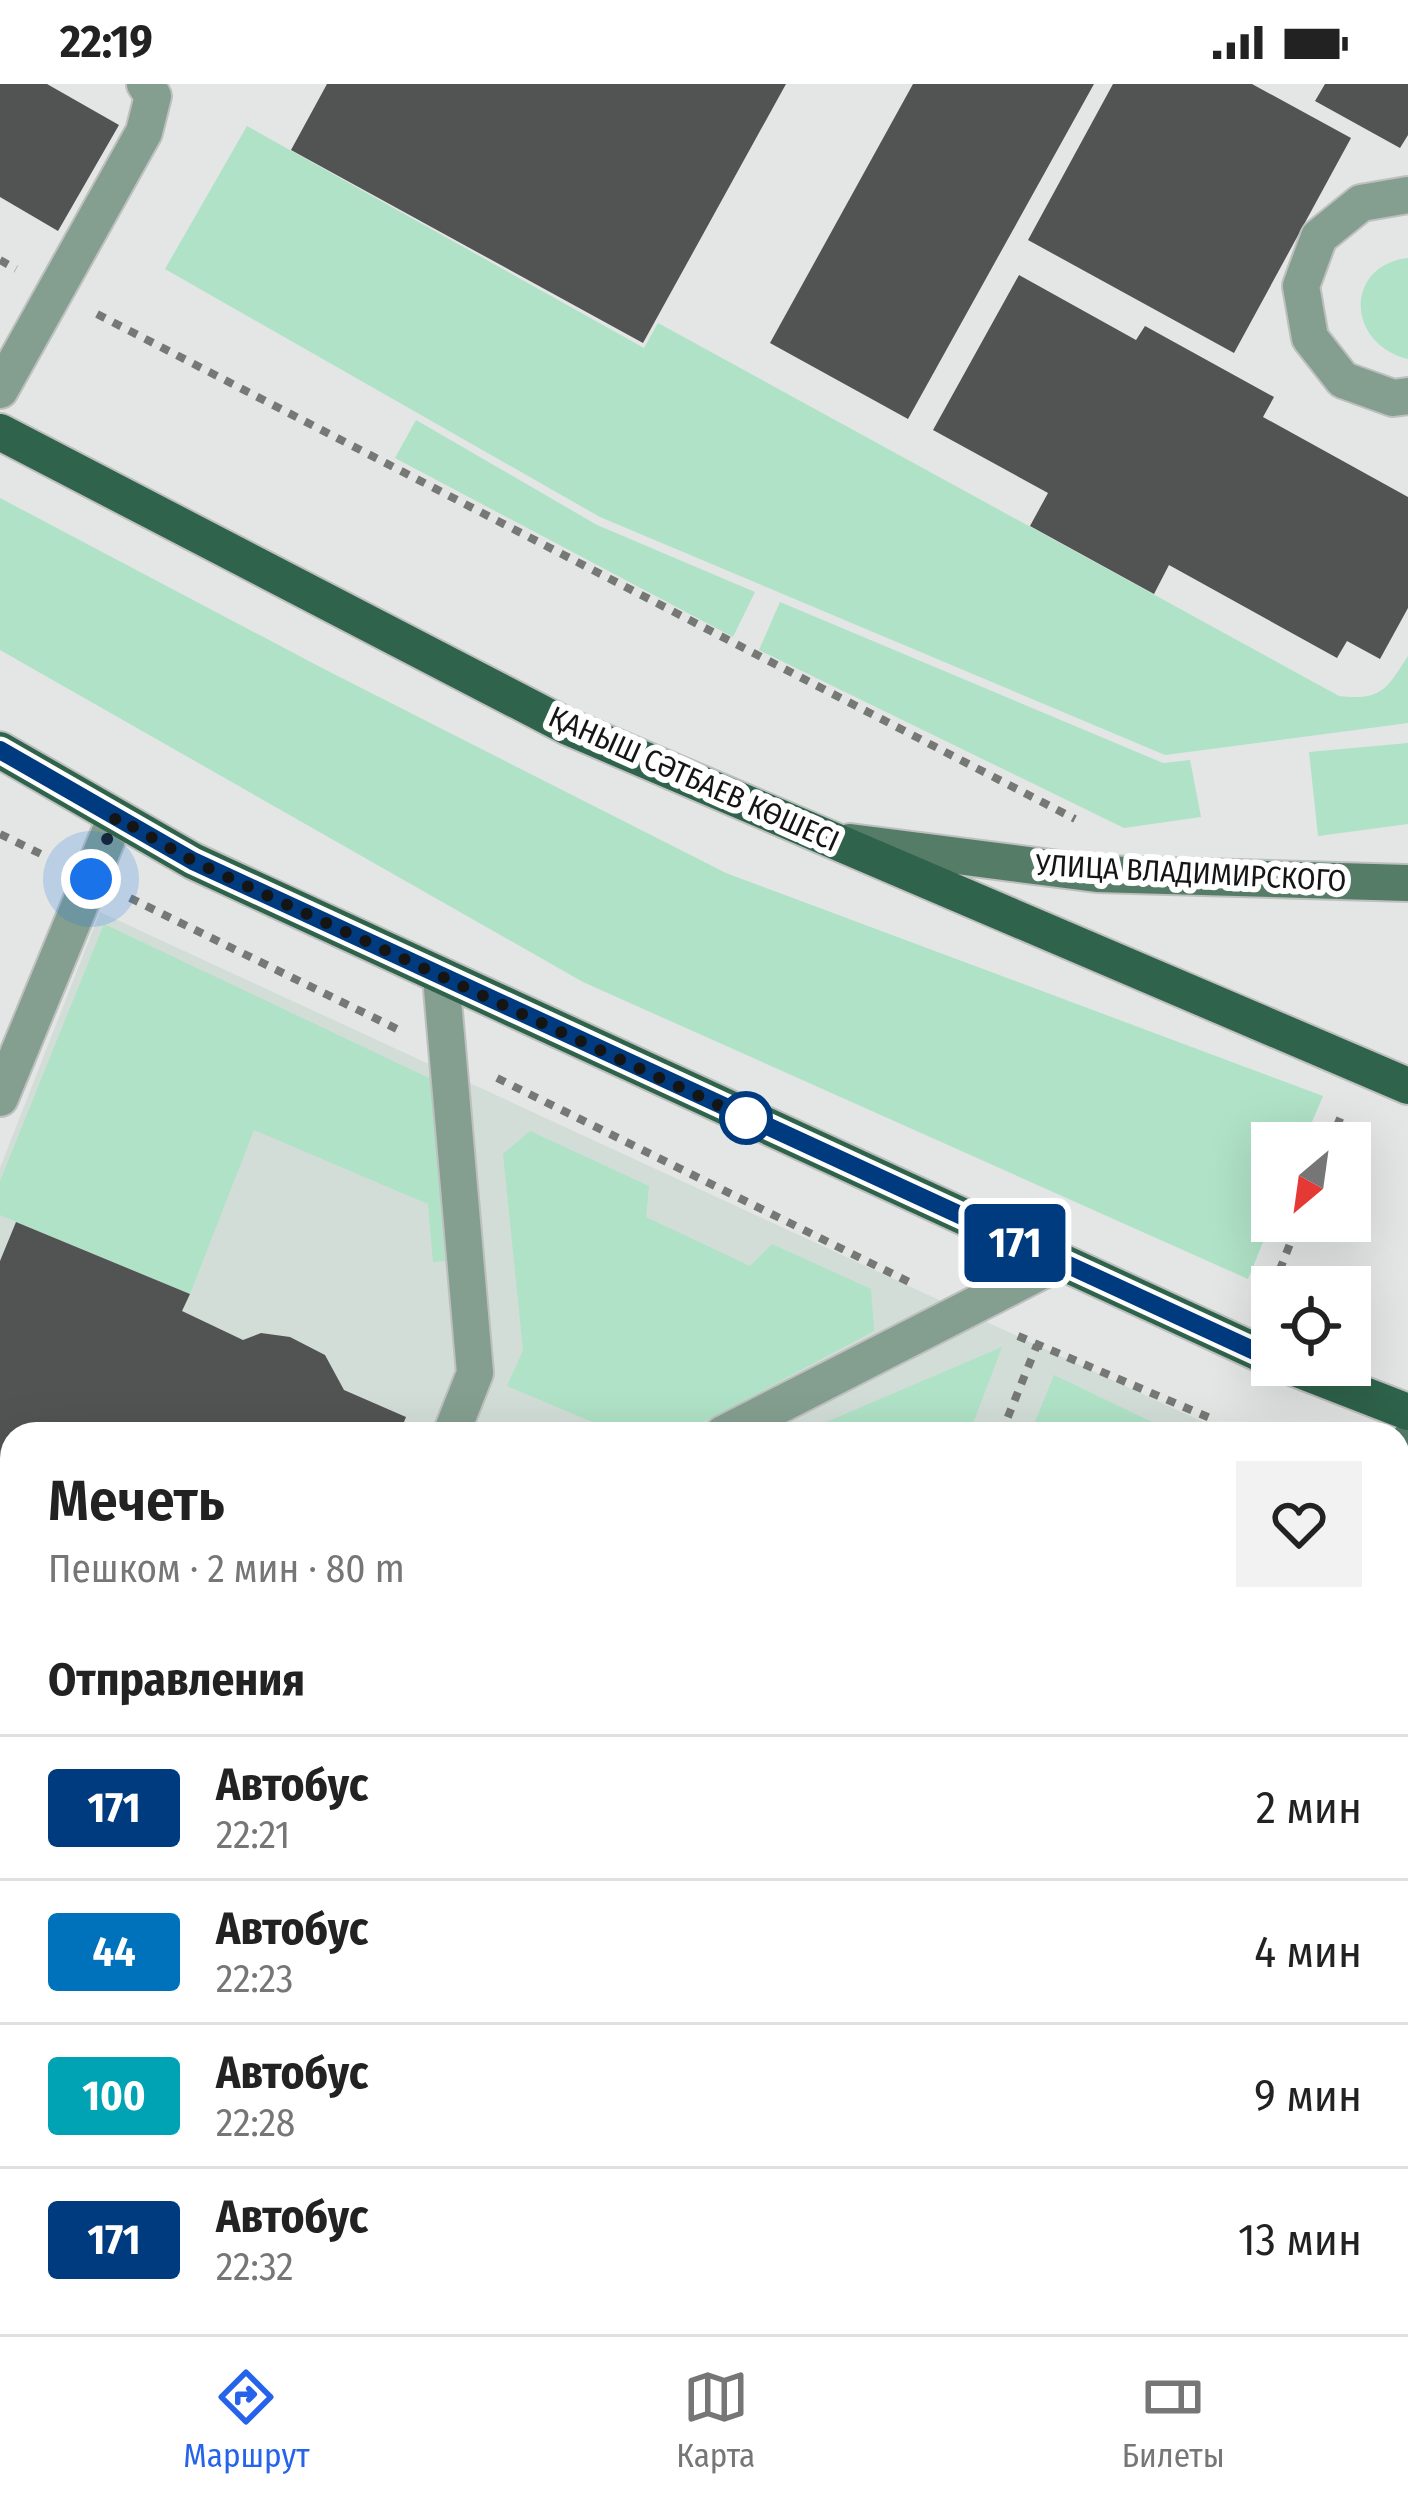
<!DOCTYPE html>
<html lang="ru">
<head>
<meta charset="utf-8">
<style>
	body { margin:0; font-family:"Fira Sans Condensed",sans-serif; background:#f2f2f2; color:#222; height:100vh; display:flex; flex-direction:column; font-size:45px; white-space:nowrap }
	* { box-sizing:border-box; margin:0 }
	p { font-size:39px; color:#767676 }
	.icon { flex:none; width:66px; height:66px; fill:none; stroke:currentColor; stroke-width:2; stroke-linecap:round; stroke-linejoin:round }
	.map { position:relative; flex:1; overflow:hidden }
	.panel { position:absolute; left:0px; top:1338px; width:1410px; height:912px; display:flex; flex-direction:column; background:#fff; border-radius:36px 36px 0 0; box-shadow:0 12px 48px #0002 }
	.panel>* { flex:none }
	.badge { padding:0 24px; border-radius:9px; font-size:42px; line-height:78px }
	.needle { width:78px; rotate:209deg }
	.fabs { position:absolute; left:1251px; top:1038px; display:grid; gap:24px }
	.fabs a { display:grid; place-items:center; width:120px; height:120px; border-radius:0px; background:#fff; box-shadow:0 12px 48px #0002; font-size:60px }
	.you { position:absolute; width:60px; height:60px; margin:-30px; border:9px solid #fff; border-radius:50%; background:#1a73e8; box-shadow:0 0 0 18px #1a73e833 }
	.map>.badge { position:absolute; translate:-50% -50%; box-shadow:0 0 0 6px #fff }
	h2 { padding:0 48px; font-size:45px; line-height:108px }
	.round { display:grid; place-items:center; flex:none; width:126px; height:126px; border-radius:0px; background:#f2f2f2 }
	.summary { display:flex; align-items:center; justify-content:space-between; height:204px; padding:0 48px }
	h1 { font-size:57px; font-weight:600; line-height:90px }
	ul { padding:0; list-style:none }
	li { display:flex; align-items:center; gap:36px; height:144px; padding:0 48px; border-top:3px solid #e0e0e0 }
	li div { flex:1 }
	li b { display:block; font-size:45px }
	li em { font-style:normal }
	li .badge { min-width:132px; font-weight:700; text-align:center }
	.status { display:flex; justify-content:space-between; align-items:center; height:84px; padding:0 60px; background:#fff; direction:ltr }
	.status svg { height:33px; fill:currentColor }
	.dock { display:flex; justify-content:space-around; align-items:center; height:168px; border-top:3px solid #e0e0e0; background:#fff; font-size:33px; color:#767676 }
	.dock a { display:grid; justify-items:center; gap:6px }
	.dock .on { color:#2563eb }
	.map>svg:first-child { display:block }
	.built { fill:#d2ddd7 }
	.green { fill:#afe2c7 }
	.building { fill:#515452 }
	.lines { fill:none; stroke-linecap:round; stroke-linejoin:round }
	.lane-casing { stroke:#bec0bf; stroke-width:40 }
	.street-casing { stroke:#bec0bf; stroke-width:40 }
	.secondary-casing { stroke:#bec0bf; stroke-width:40 }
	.primary-casing { stroke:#bec0bf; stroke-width:40 }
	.path { stroke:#767876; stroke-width:8; stroke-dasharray:9 9; stroke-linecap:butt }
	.lane { stroke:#849f90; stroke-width:36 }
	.street { stroke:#849f90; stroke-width:36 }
	.secondary { stroke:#547c67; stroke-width:36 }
	.primary { stroke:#2f634b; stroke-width:36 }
	.line-casing { stroke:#fff; stroke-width:27 }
	.line { stroke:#003b80; stroke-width:18 }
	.walk { stroke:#141514; stroke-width:12; stroke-dasharray:0 21.6 }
	.stop-dot { fill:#fff; stroke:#003b80; stroke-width:6 }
	.labels { text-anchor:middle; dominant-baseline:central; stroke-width:12; stroke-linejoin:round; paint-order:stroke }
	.street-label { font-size:30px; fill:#141514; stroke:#fff }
</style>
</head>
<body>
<div class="status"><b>22:19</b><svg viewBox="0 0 49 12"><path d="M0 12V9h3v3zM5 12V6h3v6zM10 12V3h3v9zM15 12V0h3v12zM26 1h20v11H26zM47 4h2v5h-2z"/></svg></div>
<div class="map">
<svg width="1408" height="2250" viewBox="0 0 1408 2250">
	<rect width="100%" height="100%" fill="#e3e6e4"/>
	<!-- built -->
	<path class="built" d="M100,828L1229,1350H12V2045L0,2040V1084Z
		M475,2238H924L919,2250H504Z"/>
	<!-- green -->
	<path class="green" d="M247,42L644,264L658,239L1339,612C1381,617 1387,605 1408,572V639L1165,671L600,433L165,185Z
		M1408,174V275C1345,259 1345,181 1408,174Z
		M416,336L597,441L755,508L733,553L395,374Z
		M0,414L322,584L726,789L1323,1012L1303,1059H1272V1136L1248,1195L583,898L0,566Z
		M780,518L1163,679L1190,676L1201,733L1124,744L759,566Z
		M1408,659V740L1318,752L1309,668Z
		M104,840L431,995L445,1177L433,1178L428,1120L254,1046L190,1210L0,1131V1097Z
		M530,1047L649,1102L646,1133L750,1182L772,1160L871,1205L874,1247L704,1338L699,1350H621L507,1302L523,1266L503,1070Z
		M1002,1263L969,1350H798Z
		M1054,1291L1177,1350H1030Z
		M1398,1726L1408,1730V1820L1398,1824Z
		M495,2238H616L612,2250H525Z
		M669,2238H747L755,2250H665Z
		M782,2238H914L909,2250H790Z
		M1111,2238H1217L1212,2250H1114Z"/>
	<!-- building -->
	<path class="building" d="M0,0H47L119,41L58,147L0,113Z
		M327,0H786L643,259L291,66Z
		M913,0H1094L908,335L770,259Z
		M1113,0H1252L1351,54L1234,269L1028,156Z
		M1325,0H1408V51L1400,64L1315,17Z
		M1019,191L1136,256L1145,242L1274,313L1263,333L1408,413V524L1380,575L1347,557L1337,574L1169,481L1154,510L1030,442L1048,409L933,346Z
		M16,1138L190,1210L182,1227L243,1256L261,1249L290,1253L325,1271L344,1306L406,1333L399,1350H12V1886L0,1882V1177Z
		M1408,1964V2250H1292L1296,2238H1398V1989Z"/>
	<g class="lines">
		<!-- lane casing -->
		<g class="lane-casing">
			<path id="lane" d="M1408,111L1361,119L1319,153L1301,202L1310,254L1343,296L1393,314L1408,312
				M0,306L144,48L153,12L145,0
				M441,893L475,1289L451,1350
				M723,1350L1057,1179
				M372,2250L376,2238"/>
		</g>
		<!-- street casing -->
		<g class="street-casing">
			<path id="street" d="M0,1014L116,733
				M0,2115L12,2120
				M317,2238L348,2250"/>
		</g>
		<!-- secondary casing -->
		<g class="secondary-casing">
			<path id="secondary" d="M850,758L1097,790L1408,799
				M1398,1377L1408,1357
				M1398,1536L1408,1529
				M985,2250L989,2238"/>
		</g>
		<!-- primary casing -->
		<g class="primary-casing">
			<path id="primary" d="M0,348L568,643L1408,1002
				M0,666L193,777L1272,1275
				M1287,1281L1408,1328"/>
		</g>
		<!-- path -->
		<path class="path" d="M0,176L16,185
			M97,230L1075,735
			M0,750L47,773
			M130,814L397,945
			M497,994L913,1200
			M1330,1059L1341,1032
			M1273,1203L1299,1137
			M1018,1252L1210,1334
			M1001,1350L1037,1261
			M1398,1889L1408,1864
			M637,2250L641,2238
			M1093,2250L1098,2238
			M1253,2250L1258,2238"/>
		<!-- lane -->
		<use href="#lane" class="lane"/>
		<!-- street -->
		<use href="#street" class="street"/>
		<!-- secondary -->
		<use href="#secondary" class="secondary"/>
		<!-- primary -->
		<use href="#primary" class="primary"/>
	</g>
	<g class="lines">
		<!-- line casing -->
		<g class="line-casing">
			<path id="line" d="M0,666L193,777L1272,1275"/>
		</g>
		<!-- line -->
		<use href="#line" class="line"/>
		<!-- walk -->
		<path class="walk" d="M91,795L116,733L193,777L746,1034"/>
	</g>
	<!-- markers -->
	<circle class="stop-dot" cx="746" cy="1034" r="24"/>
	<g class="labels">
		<!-- street labels -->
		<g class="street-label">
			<text transform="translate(694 695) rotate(24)">ҚАНЫШ СӘТБАЕВ КӨШЕСІ</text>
			<text transform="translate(1191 789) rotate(3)">УЛИЦА ВЛАДИМИРСКОГО</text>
		</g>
	</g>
</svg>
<div class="fabs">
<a><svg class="needle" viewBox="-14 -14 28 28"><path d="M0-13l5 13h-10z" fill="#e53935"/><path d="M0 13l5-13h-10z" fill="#767676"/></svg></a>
<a><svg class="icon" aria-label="locate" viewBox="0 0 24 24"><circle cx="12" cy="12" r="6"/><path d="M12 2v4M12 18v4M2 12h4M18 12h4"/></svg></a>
</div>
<div class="you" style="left:91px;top:795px"></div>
<b class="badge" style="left:1015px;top:1159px;background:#003b80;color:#fff">171</b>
<section class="panel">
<div class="summary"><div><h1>Мечеть</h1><p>Пешком · 2 мин · 80 m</p></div><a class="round"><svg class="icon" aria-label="heart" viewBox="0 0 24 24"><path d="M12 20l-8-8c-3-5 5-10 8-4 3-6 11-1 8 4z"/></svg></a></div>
<h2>Отправления</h2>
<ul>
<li><span class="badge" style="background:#003b80;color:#fff">171</span><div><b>Автобус</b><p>22:21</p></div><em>2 мин</em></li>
<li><span class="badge" style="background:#0072bc;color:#fff">44</span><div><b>Автобус</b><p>22:23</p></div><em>4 мин</em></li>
<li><span class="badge" style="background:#00a3b4;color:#fff">100</span><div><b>Автобус</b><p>22:28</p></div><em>9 мин</em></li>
<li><span class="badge" style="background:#003b80;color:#fff">171</span><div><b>Автобус</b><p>22:32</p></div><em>13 мин</em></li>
</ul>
</section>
</div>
<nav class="dock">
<a class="on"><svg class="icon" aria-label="directions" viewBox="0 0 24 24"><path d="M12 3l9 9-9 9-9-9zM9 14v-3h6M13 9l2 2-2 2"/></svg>Маршрут</a>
<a><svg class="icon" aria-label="map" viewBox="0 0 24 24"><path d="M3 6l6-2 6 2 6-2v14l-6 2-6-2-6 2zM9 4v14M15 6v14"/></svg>Карта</a>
<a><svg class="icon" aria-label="tickets" viewBox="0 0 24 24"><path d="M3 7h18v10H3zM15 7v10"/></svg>Билеты</a>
</nav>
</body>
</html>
